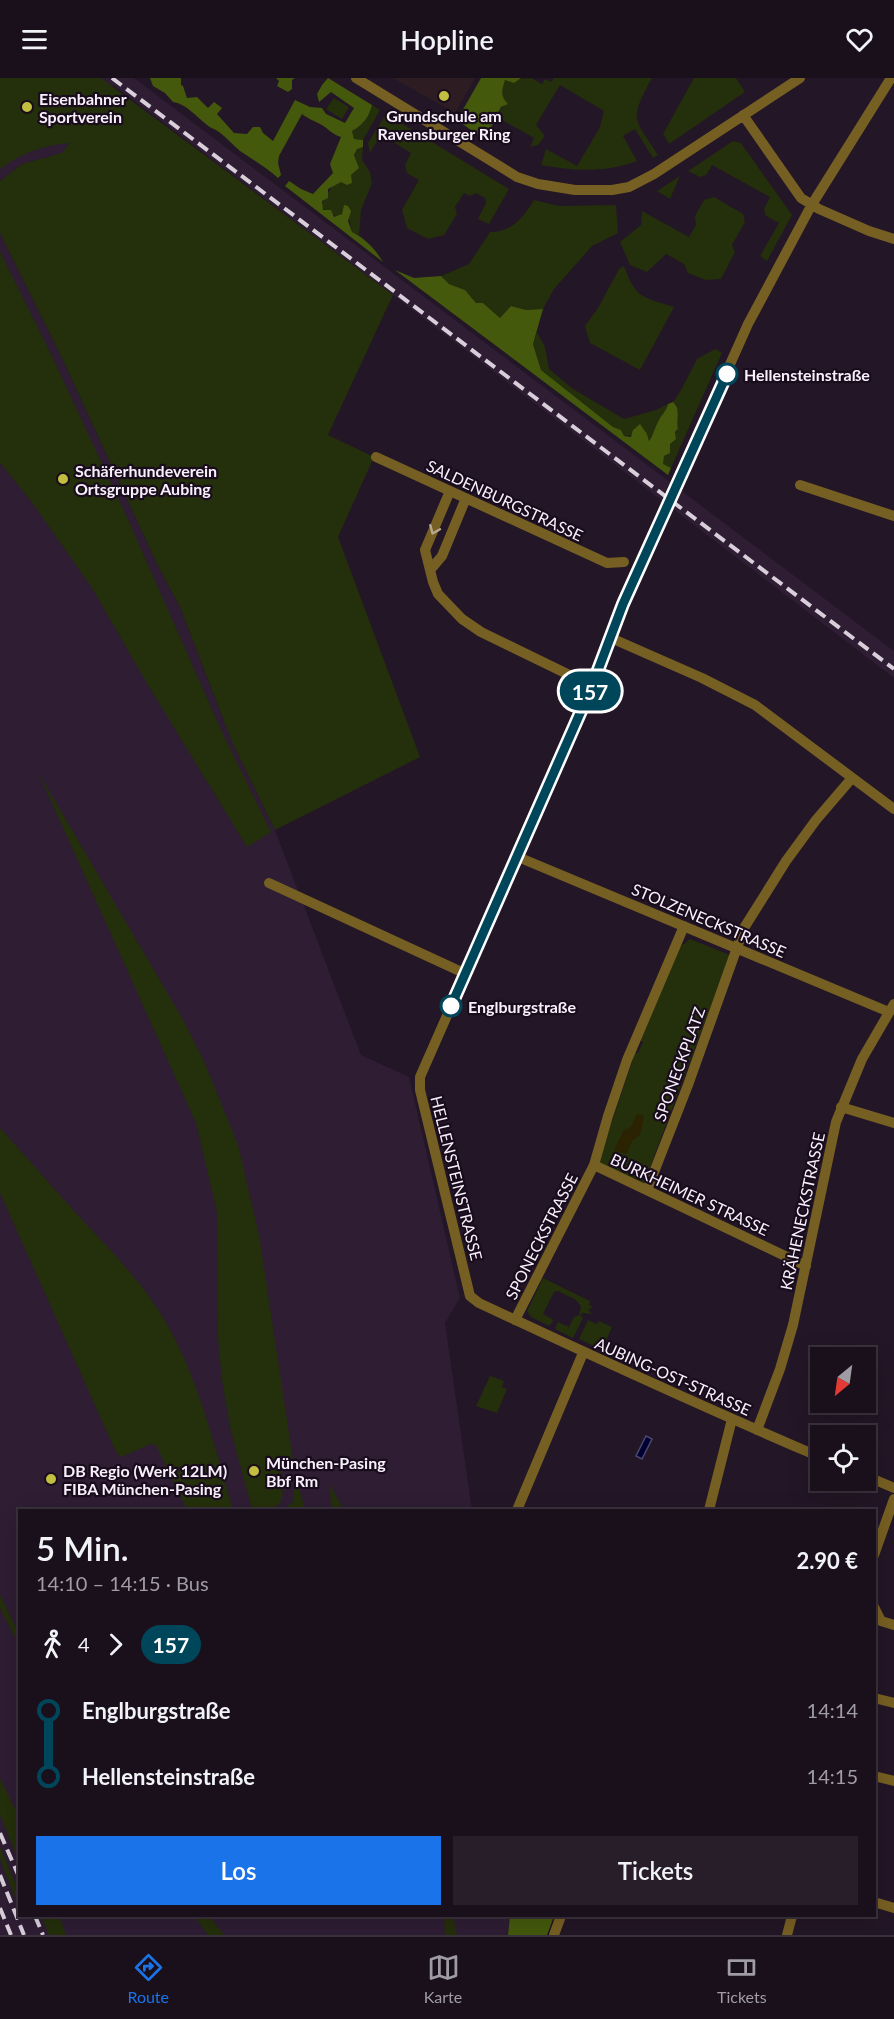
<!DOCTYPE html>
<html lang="de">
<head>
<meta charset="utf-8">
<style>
	body { margin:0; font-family:Lato,sans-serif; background:#271e29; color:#f1f3f6; height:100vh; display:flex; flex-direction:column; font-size:22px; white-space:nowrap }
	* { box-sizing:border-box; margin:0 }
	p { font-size:20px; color:#9f9da3 }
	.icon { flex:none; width:33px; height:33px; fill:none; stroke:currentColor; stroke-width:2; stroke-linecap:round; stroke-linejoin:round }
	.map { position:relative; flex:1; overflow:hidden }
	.side { position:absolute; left:18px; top:1431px; width:858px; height:408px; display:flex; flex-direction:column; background:#1a101c; border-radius:0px; box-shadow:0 6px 24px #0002,0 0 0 2px #38303b }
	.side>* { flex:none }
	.badge { padding:0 12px; border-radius:20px; font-size:21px; line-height:39px }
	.needle { width:39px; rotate:209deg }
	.fabs { position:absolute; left:810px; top:1269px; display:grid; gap:12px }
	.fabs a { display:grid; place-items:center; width:66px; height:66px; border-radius:0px; background:#1a101c; box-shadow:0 6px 24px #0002,0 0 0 2px #38303b; font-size:30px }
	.map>.badge { position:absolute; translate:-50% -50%; box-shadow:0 0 0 3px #fff }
	.legs { display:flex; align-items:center; gap:9px; height:66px; padding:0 18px; font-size:20px }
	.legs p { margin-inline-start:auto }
	.summary { display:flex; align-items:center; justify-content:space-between; height:102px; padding:0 18px }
	h1 { font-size:33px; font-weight:600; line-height:45px }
	.cta { display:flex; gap:12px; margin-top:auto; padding:12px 18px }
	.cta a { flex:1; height:69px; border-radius:0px; background:#1a73e8; color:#fff; font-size:24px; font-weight:600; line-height:69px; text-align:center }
	.cta a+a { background:#271e29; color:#f1f3f6 }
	ul { padding:0 18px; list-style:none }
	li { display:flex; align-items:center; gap:21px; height:66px; font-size:22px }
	li i { display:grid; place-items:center; width:9px; height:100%; margin:0 8px; background:currentColor }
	li i::after { content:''; width:15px; height:15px; margin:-8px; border:4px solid; border-radius:50%; background:#1a101c }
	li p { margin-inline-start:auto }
	li:first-child i { background:linear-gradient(#0000 50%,currentColor 0) }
	li:last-child i { background:linear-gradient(currentColor 50%,#0000 0) }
	header { display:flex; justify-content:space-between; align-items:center; height:78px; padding:0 18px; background:#1a101c; font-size:27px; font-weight:600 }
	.tabs { display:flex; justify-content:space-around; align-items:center; height:84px; border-top:2px solid #38303b; background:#1a101c; font-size:16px; color:#9f9da3 }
	.tabs a { display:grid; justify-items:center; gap:3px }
	.tabs .active { color:#1a73e8 }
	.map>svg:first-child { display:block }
	.built { fill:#2e1d33 }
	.education { fill:#2e1c23 }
	.green { fill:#242f0b }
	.forest { fill:#44590c }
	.sand { fill:#2a2201 }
	.water { fill:#003; stroke:#4b486f; stroke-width:1.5 }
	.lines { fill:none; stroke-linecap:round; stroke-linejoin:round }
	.street { stroke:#765f22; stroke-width:10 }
	.rail { stroke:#d8cfdb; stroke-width:4; stroke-dasharray:12 6; stroke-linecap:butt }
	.oneway { stroke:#b8a88f }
	.line-1-casing { stroke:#fff; stroke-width:14 }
	.line-1 { stroke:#00465a; stroke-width:9 }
	.poi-dot { fill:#c1be40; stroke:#190d1d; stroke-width:2 }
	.stop-1-dot { fill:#fff; stroke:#00465a; stroke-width:3 }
	.labels { text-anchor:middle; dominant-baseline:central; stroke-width:4.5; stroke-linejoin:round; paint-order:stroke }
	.poi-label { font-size:16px; font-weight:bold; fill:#f9f0fc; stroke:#190d1d; text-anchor:start }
	.stop-label { font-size:16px; font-weight:bold; fill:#f9f0fc; stroke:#190d1d; text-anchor:start }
	.street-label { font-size:16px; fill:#f9f0fc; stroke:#190d1d }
</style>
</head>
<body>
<header><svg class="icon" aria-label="menu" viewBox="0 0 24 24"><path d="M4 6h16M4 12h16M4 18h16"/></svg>Hopline<svg class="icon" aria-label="heart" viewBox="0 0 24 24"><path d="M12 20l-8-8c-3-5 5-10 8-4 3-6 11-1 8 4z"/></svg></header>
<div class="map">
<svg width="894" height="1857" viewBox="0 0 894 1857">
	<rect width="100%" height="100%" fill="#231626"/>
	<!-- built -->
	<path class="built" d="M0,0H134L894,573V600L393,217L113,7L63,75L22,86L0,103Z
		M0,155L62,280L158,488L180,529L232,664L275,752L361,977L409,999L460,1220L445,1245L472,1432H20V1838H510L508,1857H0Z"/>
	<!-- education -->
	<path class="education" d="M393,0H475L455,35Z"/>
	<!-- green -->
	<path class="green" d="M0,0H101L393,217L328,357L374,379L338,459L420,679L275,752L232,664L180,529L158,488L62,280L0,155V103L22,86L62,75L70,65C44,67 21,75 0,91Z
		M531,0L542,6L545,1L551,4L554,0H652C629,43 633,38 658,77L653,80L635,51L623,58L637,83C605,95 575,93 541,87L546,71L577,88L600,49L604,33L560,7L536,47L545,58L538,67L530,69L534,60L497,39L502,29L507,26C500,18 502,11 505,2Z
		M694,0H736L745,14L669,66L663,56Z
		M334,20L349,29L342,41L326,31Z
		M372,27L380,32L363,62L354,61L352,53C361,49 369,37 372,27Z
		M386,36L509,111L489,146L478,141L486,125L485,120L476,115L470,118L464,115L455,129L457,136L444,157L428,161L407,150L402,132L419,102L407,95L405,87L411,75L387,60H379L370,75L368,65Z
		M733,63L741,65L792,137L767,183L760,178L779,145L766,138L764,131L770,119L712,87L706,97L700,99L688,93Z
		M363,69L362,82L370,94L372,105L361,132L359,157L352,154L346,128L339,140L320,129L335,103L351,97L356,81L354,77L357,71Z
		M680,98L670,121L657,113Z
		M714,119L743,136L745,144L732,167L735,174L721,201L706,202L688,195L684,186L666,176L647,194L630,187L620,164L641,147L642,133L689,159L696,147L695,138L704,122Z
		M534,122L559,128L616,127L618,155L592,168L554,211L543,231L526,232L511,228L500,240L483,225H476L465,212L449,206L441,198L469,186L490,154C512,154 523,140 534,122Z
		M0,174L49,272L130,446L221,652L271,754L247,769L148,607L92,510L31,423L0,385Z
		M624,188C636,221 643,219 674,229L640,292L590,265L585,248L598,230L619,191Z
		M537,254L545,269L549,291L573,311L624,341L656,332L668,326C666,334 661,337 658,344C654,351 654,356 649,363L647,356L624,358L621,352L613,349L541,292L533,266Z
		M715,271L722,275L671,390L662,386L664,378L670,375V366L678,351L677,327L673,324L680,314L697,281Z
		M38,694L182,940L204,983L238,1067L259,1157L294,1388L280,1390C285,1421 287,1433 252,1432L230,1349L222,1302L218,1260L217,1134L196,1045Z
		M690,861L730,877L643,1108L598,1085L635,975H638L643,964L640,962L680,869Z
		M0,1050C26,1078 50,1107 76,1135C109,1171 144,1205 168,1248C200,1306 215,1369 233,1432H187L156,1367L151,1366L121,1379L116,1374L0,1115Z
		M543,1200L590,1223L589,1227L593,1229L588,1232L592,1236L582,1235L580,1237L583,1240L573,1260L555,1251L558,1244L569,1249L574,1239L579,1237L581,1228L576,1222L558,1213L554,1214L543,1236L554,1242L549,1248L531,1239L527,1233Z
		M588,1242L597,1246L599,1243L612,1249L602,1272L579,1261Z
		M490,1298L504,1303L502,1309L507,1311L497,1335L476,1328Z
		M297,1402L305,1432H283L294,1423L293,1403Z
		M330,1407L344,1432H331Z
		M0,1517L19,1556V1567L0,1530Z
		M0,1700L19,1739V1784L0,1737Z
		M0,1769L19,1814V1830L0,1781Z
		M41,1838H59L66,1857H49Z
		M194,1838H209L224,1857H208Z
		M444,1838H453L457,1857H445Z"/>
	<!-- forest -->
	<path class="forest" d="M150,0H181V7L183,8L187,20L197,19L208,30L214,24L222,30L217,36L234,55L247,56L253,49H260L263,55L273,63L295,22L310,29L322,30L326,36L345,45L354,30L331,14L319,24L317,16L322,7L328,0L372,27C369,39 363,47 352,53L354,61L363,62V69L357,71L354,77L359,90L351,97L352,105L347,107L341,104L328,111V120L322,123L323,132H331L334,139L342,136L344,127L348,128L351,133L348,143L352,154C366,161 375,171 383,184L285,108L289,103L301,111L313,116L333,95L330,86L341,59C331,56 328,50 320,46C313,42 308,41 302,36L279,78L278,85L281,97L278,100C266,89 253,82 240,73C233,67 226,59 219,54C215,51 210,50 207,47C197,39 185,25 173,24L165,15L153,8Z
		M276,0H295L292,2V11L288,14L277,8L279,3Z
		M481,0H521L514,5L505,2C502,12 500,18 508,26L501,29L485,62L457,42Z
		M395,192L414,200L441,198L449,206L465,212L476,225H483L500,240L511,228L526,232L543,231L533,266L541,292L613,349L621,352L624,358L631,359L633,352L640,346L647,356L649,363C654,356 654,351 658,344C661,337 666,334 668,326L673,324C681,330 676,341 678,351L675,354L676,361L670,366V375L664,378L663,386L671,390L668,397Z
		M510,1838H554L547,1857H508Z"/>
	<!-- sand -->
	<path class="sand" d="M637,1036L644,1038L640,1057L632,1063L626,1076L614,1072L624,1052L631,1049Z"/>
	<!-- water -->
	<path class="water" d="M646,1358L652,1361L642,1381L636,1378Z"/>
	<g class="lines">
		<!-- street -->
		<path class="street" d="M356,0L501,89L517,99L538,106L575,112H612L629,109L654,96L800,0
			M743,37L801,120L819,131L869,153L894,161
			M376,379L607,485L624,484
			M800,407L894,438
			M450,413L425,472L433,504L438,516L462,541L481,554L592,608
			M431,491L442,478L466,420
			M611,560L702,600L755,627L894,731
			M518,779L889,934
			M269,805L466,896
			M841,1029L894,1045
			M594,1087L806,1188
			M647,1112L688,1007L744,850L786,783L816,742L852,700
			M515,1242L594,1087L608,1038L627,982L684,848
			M757,1352L780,1291L793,1247L836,1044L862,981L894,926
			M820,1379C705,1330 592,1278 479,1225L470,1218L420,1012V999L592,608L623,526L748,246L811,128L891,0
			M866,1398L894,1410
			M517,1432L583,1275
			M709,1432L732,1341
			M874,1477L894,1421
			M874,1529L881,1543L894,1547
			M874,1620L894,1625
			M874,1698L894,1703
			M874,1824L894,1830
			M554,1857L561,1838
			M787,1857L792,1838"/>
		<!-- rail -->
		<path class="rail" d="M112,0L894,591
			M0,1755L20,1801
			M0,1797L24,1857
			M0,1830L11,1857
			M35,1838L43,1857"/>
	</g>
	<!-- one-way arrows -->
	<defs><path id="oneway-chevron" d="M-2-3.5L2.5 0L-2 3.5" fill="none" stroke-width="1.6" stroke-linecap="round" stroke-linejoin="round" transform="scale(1.5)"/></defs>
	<use class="oneway" href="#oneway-chevron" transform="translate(434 452) rotate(113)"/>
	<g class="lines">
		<!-- line-1 casing -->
		<g class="line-1-casing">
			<path id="line-1" d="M451,928L592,608L623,526L727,296"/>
		</g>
		<!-- line-1 -->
		<use href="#line-1" class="line-1"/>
	</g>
	<!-- markers -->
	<g class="poi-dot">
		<circle cx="444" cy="18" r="6"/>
		<circle cx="27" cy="29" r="6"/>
		<circle cx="63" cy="401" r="6"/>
		<circle cx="254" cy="1393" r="6"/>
		<circle cx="51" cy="1401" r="6"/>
	</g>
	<g class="stop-1-dot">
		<circle cx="727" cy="296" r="10"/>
		<circle cx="451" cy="928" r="10"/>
	</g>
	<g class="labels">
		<!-- poi labels -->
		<g class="poi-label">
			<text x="39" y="20">Eisenbahner<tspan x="39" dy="18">Sportverein</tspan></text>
			<text x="444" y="37" text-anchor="middle">Grundschule am<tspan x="444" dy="18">Ravensburger Ring</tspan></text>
			<text x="75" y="392">Schäferhundeverein<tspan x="75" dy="18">Ortsgruppe Aubing</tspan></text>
			<text x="266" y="1384">München-Pasing<tspan x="266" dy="18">Bbf Rm</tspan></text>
			<text x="63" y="1392">DB Regio (Werk 12LM)<tspan x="63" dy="18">FIBA München-Pasing</tspan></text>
		</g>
		<!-- stop labels -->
		<g class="stop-label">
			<text x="744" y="296">Hellensteinstraße</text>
			<text x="468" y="928">Englburgstraße</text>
		</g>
		<!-- street labels -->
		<g class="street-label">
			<text transform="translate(505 422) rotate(25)">SALDENBURGSTRASSE</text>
			<text transform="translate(709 842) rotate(23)">STOLZENECKSTRASSE</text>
			<text transform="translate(679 986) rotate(-70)">SPONECKPLATZ</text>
			<text transform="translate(457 1100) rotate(76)">HELLENSTEINSTRASSE</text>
			<text transform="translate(690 1116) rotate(25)">BURKHEIMER STRASSE</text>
			<text transform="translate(802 1133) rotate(-78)">KRÄHENECKSTRASSE</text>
			<text transform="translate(541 1158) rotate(-63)">SPONECKSTRASSE</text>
			<text transform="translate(673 1298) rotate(24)">AUBING-OST-STRASSE</text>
		</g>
	</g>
</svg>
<div class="fabs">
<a><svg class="needle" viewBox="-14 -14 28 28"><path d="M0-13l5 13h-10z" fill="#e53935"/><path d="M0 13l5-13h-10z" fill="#9f9da3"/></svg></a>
<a><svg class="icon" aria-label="locate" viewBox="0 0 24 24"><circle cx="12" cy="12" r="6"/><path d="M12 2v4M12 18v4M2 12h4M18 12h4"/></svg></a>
</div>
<b class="badge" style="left:590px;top:613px;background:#00465a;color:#fff">157</b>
<section class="side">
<div class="summary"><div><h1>5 Min.</h1><p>14:10 – 14:15 · Bus</p></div><b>2.90 €</b></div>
<div class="legs"><svg class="icon" aria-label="walk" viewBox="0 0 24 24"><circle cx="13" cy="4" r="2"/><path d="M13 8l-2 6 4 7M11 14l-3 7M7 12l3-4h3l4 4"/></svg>4<svg class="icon" aria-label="forward" viewBox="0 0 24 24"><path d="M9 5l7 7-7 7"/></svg><b class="badge" style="background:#00465a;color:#fff">157</b></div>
<ul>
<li><i style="color:#00465a"></i><b>Englburgstraße</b><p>14:14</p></li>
<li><i style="color:#00465a"></i><b>Hellensteinstraße</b><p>14:15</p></li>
</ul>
<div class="cta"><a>Los</a><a>Tickets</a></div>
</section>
</div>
<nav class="tabs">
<a class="active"><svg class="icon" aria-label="directions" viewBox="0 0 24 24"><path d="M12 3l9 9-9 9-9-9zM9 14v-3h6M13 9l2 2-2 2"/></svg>Route</a>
<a><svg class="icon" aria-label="map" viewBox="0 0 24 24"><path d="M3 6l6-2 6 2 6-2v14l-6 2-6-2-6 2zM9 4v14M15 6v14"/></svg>Karte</a>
<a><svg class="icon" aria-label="tickets" viewBox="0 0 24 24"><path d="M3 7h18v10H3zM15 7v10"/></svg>Tickets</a>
</nav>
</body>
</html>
